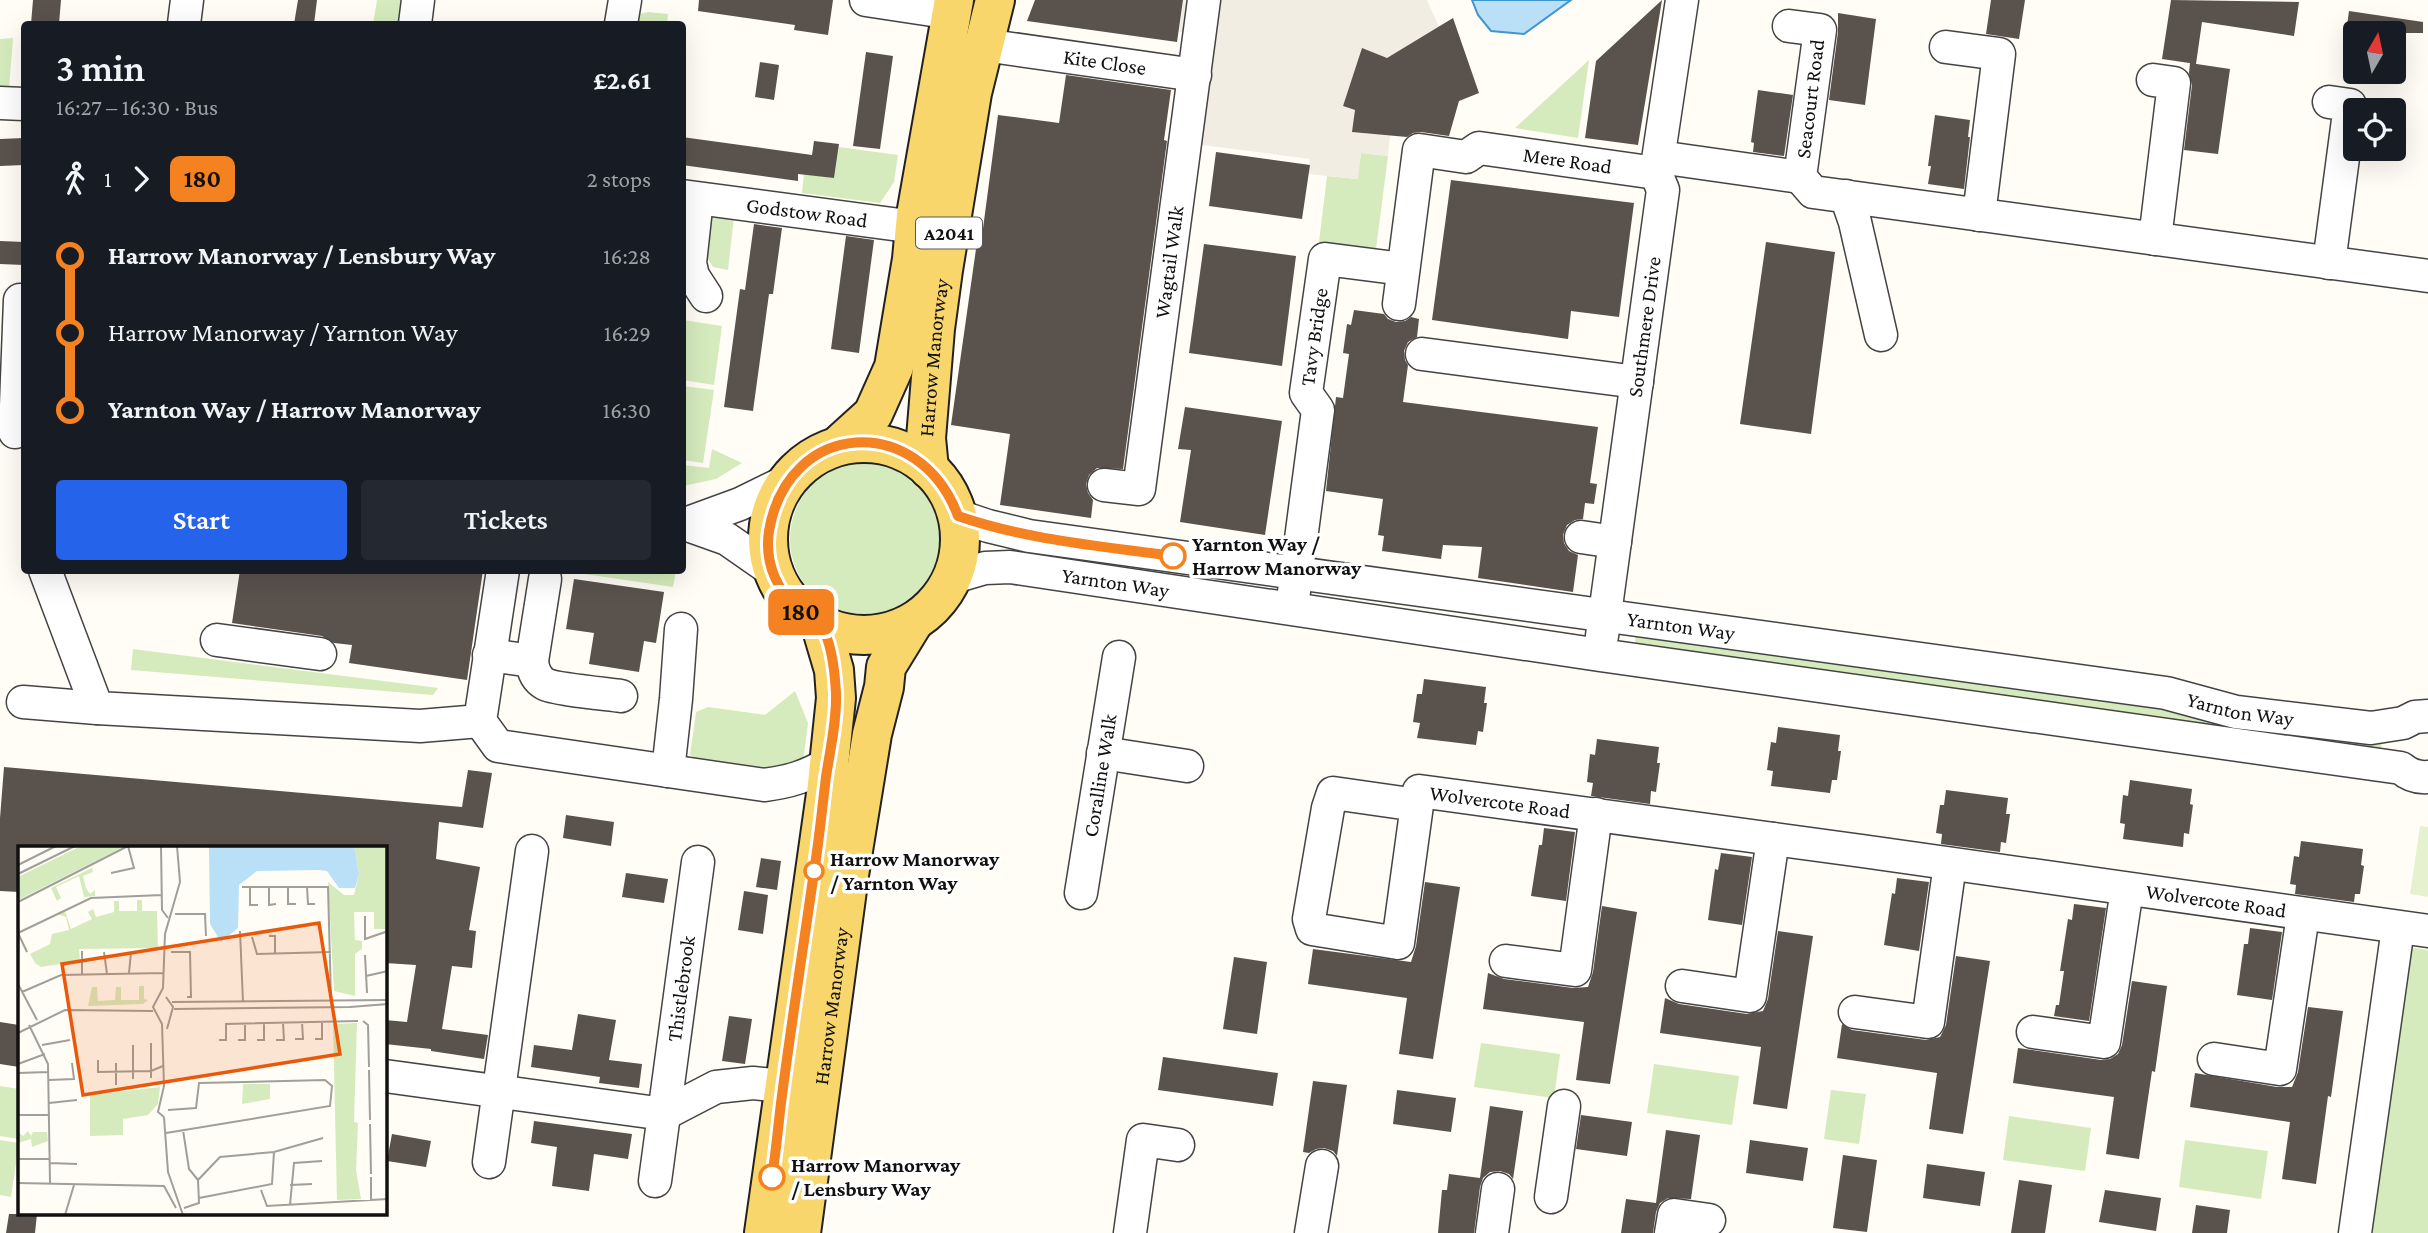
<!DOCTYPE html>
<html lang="en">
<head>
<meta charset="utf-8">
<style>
	body { margin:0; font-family:"Crimson Pro",serif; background:#242831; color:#f1f3f6; height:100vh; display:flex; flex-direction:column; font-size:26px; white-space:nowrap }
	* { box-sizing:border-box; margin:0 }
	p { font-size:23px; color:#9ea1a6 }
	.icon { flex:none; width:38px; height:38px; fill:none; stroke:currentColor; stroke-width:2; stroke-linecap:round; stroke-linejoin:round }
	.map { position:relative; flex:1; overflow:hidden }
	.panel { position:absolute; left:21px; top:21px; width:665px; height:553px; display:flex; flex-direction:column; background:#171b24; border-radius:7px; box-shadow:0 7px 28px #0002 }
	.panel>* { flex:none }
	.badge { padding:0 14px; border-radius:10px; font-size:24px; line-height:46px }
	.needle { width:46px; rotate:9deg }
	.tools { position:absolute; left:2343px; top:21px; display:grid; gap:14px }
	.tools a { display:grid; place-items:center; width:63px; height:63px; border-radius:7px; background:#171b24; box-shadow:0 7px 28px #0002; font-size:35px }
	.map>.badge { position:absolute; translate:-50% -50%; box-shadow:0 0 0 4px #fff }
	.legs { display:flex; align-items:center; gap:10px; height:77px; padding:0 35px; font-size:23px }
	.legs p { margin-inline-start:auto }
	.summary { display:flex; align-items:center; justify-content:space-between; height:119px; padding:0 35px }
	h1 { font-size:38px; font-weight:600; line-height:52px }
	.button { display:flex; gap:14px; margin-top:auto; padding:14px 35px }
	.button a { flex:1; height:80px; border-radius:7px; background:#2563eb; color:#fff; font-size:28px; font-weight:600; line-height:80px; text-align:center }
	.button a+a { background:#242831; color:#f1f3f6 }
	ul { padding:0 35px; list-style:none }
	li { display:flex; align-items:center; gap:24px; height:77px; font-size:26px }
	li i { display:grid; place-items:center; width:10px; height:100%; margin:0 9px; background:currentColor }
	li i::after { content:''; width:18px; height:18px; margin:-9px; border:5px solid; border-radius:50%; background:#171b24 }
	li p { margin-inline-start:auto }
	li:first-child i { background:linear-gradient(#0000 50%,currentColor 0) }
	li:last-child i { background:linear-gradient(currentColor 50%,#0000 0) }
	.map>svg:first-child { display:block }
	.green { fill:#d5ebbd }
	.pitch { fill:#e6f2cf }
	.plaza { fill:#f1ede2 }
	.water { fill:#b9e0f7; stroke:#3f96cf; stroke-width:2 }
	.building { fill:#5a524d }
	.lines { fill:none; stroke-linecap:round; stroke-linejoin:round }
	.minor-casing { stroke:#444; stroke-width:35 }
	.major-casing { stroke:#222; stroke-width:42 }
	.minor { stroke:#fff; stroke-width:32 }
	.major { stroke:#f9d66b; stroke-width:38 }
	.line-1-casing { stroke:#fff; stroke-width:16 }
	.line-1 { stroke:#f58220; stroke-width:10 }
	.stop-1-dot { fill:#fff; stroke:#f58220; stroke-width:3.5 }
	.labels { text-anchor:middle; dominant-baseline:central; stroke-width:7; stroke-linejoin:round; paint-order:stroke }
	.shield { fill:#fff; stroke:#585858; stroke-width:2 }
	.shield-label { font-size:19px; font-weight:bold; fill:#111 }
	.street-label { font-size:21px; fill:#111; stroke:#fff }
	.stop-label { font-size:21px; font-weight:bold; fill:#111; stroke:#fff; text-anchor:start }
	.inset-road { fill:none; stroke:#a09f9a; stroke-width:2 }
	.view { fill:#e8590c; fill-opacity:0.15; stroke:#e8590c; stroke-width:3.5 }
	.inset-edge { fill:none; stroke:#111; stroke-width:3.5 }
</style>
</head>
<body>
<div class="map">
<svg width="2428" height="1233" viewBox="0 0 2428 1233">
	<rect width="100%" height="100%" fill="#fffdf5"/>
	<!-- green -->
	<path class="green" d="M377,0H408L404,24H373Z
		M648,12L668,14L667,24H629L640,14Z
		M13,38L9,89L0,87V39Z
		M1589,60L1578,138L1515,128Z
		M839,147L898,155L894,182L880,203L802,193L804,174L834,178Z
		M1361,153L1388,156L1376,249L1319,242L1327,176L1357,179Z
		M713,214L734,217L728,270L713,267L702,250L705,229Z
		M683,320L722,326L714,385L683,380Z
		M683,386L714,390L703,463L683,460Z
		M712,449L742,463L716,479L683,486V465L709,468Z
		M790 539a78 78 0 1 1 156 0a78 78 0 1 1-156 0Z
		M564,571L676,570V571L673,587Z
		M1636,634L2382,734L2381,751L1711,661L1700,653L1635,643Z
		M133,649L438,688L433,695L131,670Z
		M795,691L808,723L803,762L770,774L706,765L690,755L696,712L708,707L765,715Z
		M2403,946L2428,950V1233H2366Z
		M1481,1043L1560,1054L1554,1098L1474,1087Z
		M1654,1064L1739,1076L1732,1125L1647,1113Z
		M0,1086L19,1089V1139L0,1136Z
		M1831,1090L1866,1094L1859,1144L1824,1139Z
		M2009,1116L2091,1128L2085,1171L2003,1160Z
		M0,1140L19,1143L11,1197L0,1195Z
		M2185,1140L2268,1151L2261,1199L2179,1187Z"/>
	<!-- pitch -->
	<path class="pitch" d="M2420,826L2428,827V897L2410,894Z"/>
	<!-- plaza -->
	<path class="plaza" d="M1183,0H1427L1439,27L1387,58L1362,49L1343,106L1355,110L1353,132L1390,135L1388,156L1361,153L1358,179L1308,174L1310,159L1195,144L1200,35L1179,32Z"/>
	<!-- water -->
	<path class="water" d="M1472,0H1571L1524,34L1491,31L1478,15Z"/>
	<!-- building -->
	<path class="building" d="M33,0H61L59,24H31Z
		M298,0H317L314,24H294Z
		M699,0H833L828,35L794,30L795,25L698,11Z
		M1035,0H1183L1177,42L1027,21Z
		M1662,0L1638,145L1585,138L1596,61Z
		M1991,0H2025L2019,39L1986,34Z
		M2171,0L2299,2L2294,36L2202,22L2196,64L2162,59Z
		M2349,11L2423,22V33H2346Z
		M1838,13L1876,19L1865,105L1829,100L1838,32Z
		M1453,18L1479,93L1459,101L1449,136L1421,132L1413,133L1407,137L1352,132L1355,110L1343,106L1362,48L1387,58Z
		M866,52L893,56L880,149L853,146Z
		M760,62L779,65L774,100L755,97Z
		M2190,63L2230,69L2218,154L2184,150L2192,85L2189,73Z
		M1066,75L1171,90L1164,140L1167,141L1123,469L1097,468L1089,475L1086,484L1088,493L1093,500L1091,518L1000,505L1010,434L951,425L978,235L982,236L998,115L1059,123Z
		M1758,90L1793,95L1784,156L1753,152L1754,143L1751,142Z
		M1935,115L1970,120L1968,137H1970L1964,189L1928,184L1931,166H1928Z
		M682,137L812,155L814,141L839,144L834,178L798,174V181L682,165Z
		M24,138V165L0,166V139Z
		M1216,152L1310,165L1302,219L1209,206Z
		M1451,180L1634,203L1619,317L1571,311L1568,339L1432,320Z
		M754,224L782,228L773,294H769L753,411L724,407L740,289L745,290Z
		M846,236L874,240L859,353L831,349Z
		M0,241L24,242V265L0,264Z
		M1766,242L1835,252L1811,434L1740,424Z
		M1204,244L1296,256L1282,366L1189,353Z
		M1354,310L1384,314L1388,319L1396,322L1405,321L1411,317L1419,319L1417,337L1408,342L1404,351L1405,360L1408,365L1403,402L1598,427L1590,483L1597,484L1594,504L1585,503L1583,519L1575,520L1567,525L1563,535L1564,543L1569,551L1578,555L1573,592L1478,578L1482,547L1443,545L1441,559L1382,551L1384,536L1378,535L1383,499L1326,491L1336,397L1343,398L1349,354L1343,353L1347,324L1351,325Z
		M1185,407L1282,421L1265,535L1180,522L1191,450L1178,449Z
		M240,570H483L467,680L349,663L352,645L334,643L322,636L232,623Z
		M574,579L664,592L656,643L644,641L639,672L589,664L594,633L566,629Z
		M1424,679L1486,687L1484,703H1487L1483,732L1478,731L1476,745L1417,738L1420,723L1413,722L1417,694H1422Z
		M1778,727L1840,735L1838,751H1841L1837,780H1832L1830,793L1771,786L1773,771L1767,770L1771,742L1776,743Z
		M1597,739L1659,747L1657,763H1660L1656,792L1651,791L1650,804L1591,796L1593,783L1587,782L1590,754L1595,755Z
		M4,767L462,807L468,770L492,773L483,828L439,822L436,859L480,867L469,930L476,931L472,968L452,966L442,1029L488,1035L484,1059L431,1051V1049L385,1044V1020L407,1022L416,965L385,963V848H19V892L0,891V818Z
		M2130,780L2192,789L2190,804L2193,805L2189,834L2184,833L2183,847L2123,839L2125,824L2120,823L2123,795L2128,796Z
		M1946,790L2008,798L2006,814H2010L2006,843L2001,842L2000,852L1941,844L1942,834L1936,833L1940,805H1944Z
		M566,815L614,822L611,846L563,838Z
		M1544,828L1575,832L1566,901L1531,896L1539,845H1542Z
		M2301,841L2363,849L2361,865L2364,866L2360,894H2355L2354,902L2295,894L2296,885L2290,884L2294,856L2299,857Z
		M1721,853L1752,857L1742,925L1708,920L1715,869L1718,870Z
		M761,858L781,861L777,890L756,887Z
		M626,873L668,879L664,903L622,897Z
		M1897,878L1929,882L1919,951L1884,945L1892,893L1895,894Z
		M1425,882L1460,887L1433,1059L1399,1054L1407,998L1308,984L1313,949L1411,962L1416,946Z
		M744,891L768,895L763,934L738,930Z
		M2074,904L2106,908L2089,1021L2054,1016L2056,1005H2059L2064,971H2060L2068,919L2072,920Z
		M1602,906L1637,912L1610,1084L1576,1080L1584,1022L1483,1009L1488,973L1504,979L1573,988L1588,987L1593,972Z
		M2250,928L2282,932L2272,1000L2237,995L2244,944H2248Z
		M1778,931L1813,936L1787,1109L1753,1104L1761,1047L1660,1033L1665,998L1679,1004L1747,1014L1763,1011L1768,999Z
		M1956,956L1990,961L1963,1134L1929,1129L1937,1073L1837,1058L1842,1024L1852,1030L1926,1040L1940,1037L1946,1025Z
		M1234,957L1267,962L1257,1034L1223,1029Z
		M2132,981L2167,986L2155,1072L2152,1071L2139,1159L2106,1154L2114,1097L2013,1083L2018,1048L2101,1060L2110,1059L2118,1054L2122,1045Z
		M2308,1007L2343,1011L2331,1097L2328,1096L2316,1184L2282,1179L2290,1122L2190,1107L2195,1073L2277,1087H2292L2298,1072Z
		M578,1014L616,1020L609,1060L642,1064L639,1088L599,1083L600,1077L531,1067L534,1045L572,1050Z
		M729,1016L752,1019L745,1064L722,1061Z
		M0,1022L19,1025V1067L0,1064Z
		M1163,1057L1278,1073L1273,1106L1158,1090Z
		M1313,1081L1347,1085L1337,1156L1333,1151L1324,1148L1316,1149L1309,1153L1303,1152Z
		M1397,1090L1456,1098L1451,1132L1393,1124Z
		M1490,1106L1523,1111L1513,1179L1509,1174L1500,1171L1490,1172L1483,1178L1480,1187L1474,1233H1438L1442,1190H1447L1449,1174L1480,1178Z
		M1581,1115L1632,1122L1627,1156L1576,1149Z
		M534,1121L632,1134L628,1159L594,1154L589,1191L552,1186L557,1147L531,1143Z
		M1666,1130L1700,1135L1691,1199L1668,1198L1660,1203L1656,1212L1653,1233H1621L1626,1199L1656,1203Z
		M392,1134L431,1141L426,1167L387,1161Z
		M1750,1140L1808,1148L1803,1181L1746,1173Z
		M1843,1155L1877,1160L1867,1232L1833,1228Z
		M1927,1164L1985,1172L1980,1206L1923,1198Z
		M2019,1180L2052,1185L2045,1233H2011Z
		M2105,1190L2161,1198L2156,1231L2099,1222Z
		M2196,1205L2230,1210L2227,1233H2192Z
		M9,1214H37L35,1233H6Z"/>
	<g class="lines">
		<!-- minor casing -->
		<g class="minor-casing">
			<g id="minor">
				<path d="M866,0L952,13"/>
				<path d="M184,24L187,0"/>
				<path d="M415,24L418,0"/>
				<path d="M621,24L625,0"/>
				<path d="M1789,26L1820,30L1800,177L1813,192L2428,276"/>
				<path id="s1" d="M984,45L1195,75"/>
				<path d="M1946,47L1999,54L1979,215"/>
				<path d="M2153,80L2174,83L2155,239"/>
				<path d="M2329,102L2350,105L2329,263"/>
				<path d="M0,103L24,104"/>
				<path d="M1659,157L1800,177"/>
				<path id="s2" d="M682,196L915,227"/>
				<path d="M1846,196L1855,222L1881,335"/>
				<path d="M697,199L690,263L693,276L706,296"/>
				<path id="s3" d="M1399,304L1419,150L1466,157L1479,148L1656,173"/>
				<path d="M1422,354L1637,382"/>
				<path d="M15,432L20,300H24"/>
				<path id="s4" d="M1104,485L1139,489L1204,0"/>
				<path id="s5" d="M958,516L988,526L1029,536L2166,693L2236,712L2371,728L2403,723L2415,717L2428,716"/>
				<path d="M682,523L727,539L770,569"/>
				<path d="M688,523L740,504L787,481"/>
				<path d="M1581,537L1615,542"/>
				<path d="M45,570L97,708L420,726L480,721"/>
				<path d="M503,570L480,721L498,746L764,785C789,782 808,776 829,763"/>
				<path id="s6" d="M954,577L985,568L1010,567L1600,655L2401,768C2409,775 2417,778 2428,777"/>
				<path id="s7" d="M1294,592L1318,410L1306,393L1325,259L1403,269"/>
				<path id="s8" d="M1602,636L1663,190L1656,173L1682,0"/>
				<path d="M217,640L320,654"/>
				<path d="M489,655L532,661C533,671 536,679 545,684C554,689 607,694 621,696"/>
				<path d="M532,661L545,579"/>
				<path d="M23,702L97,708"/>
				<path d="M1103,753L1187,766"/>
				<path d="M668,771L676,699L681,629"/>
				<path id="s9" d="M1417,805L1333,793L1328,808L1309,919L1312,929L1398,943L1417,805L1419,791L1862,851L2428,931"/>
				<path id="s10" d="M1081,893L1119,657"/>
				<path d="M1506,961L1575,970L1596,814"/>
				<path d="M1682,986L1750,996L1773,839"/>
				<path d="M1855,1012L1928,1022L1950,864"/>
				<path d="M2033,1032L2104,1042L2127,889"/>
				<path d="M2214,1059L2280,1069L2303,915"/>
				<path d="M385,1076L664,1114L716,1087L753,1083L784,1086"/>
				<path d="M489,1162L532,851"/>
				<path id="s11" d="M655,1181L698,862"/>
				<path d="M1551,1197L1564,1106"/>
				<path d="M1130,1233L1143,1140L1178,1145"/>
				<path d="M1311,1233L1322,1166"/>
				<path d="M1492,1233L1498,1189"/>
				<path d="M1671,1233L1674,1215L1709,1220"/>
				<path d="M2355,1233L2398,928"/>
			</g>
		</g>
		<!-- major casing -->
		<g class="major-casing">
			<g id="major">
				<circle cx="864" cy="539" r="96"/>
				<path d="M841,443L873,414L894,367L912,259L916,215L954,0"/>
				<path id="s12" d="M929,469L926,438L935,329L943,270L972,93L995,0"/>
				<path d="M764,1233L826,794L836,698L834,670L821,626"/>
				<path id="s13" d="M801,1233L849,875L872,734L884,687L886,667L913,623"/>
			</g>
		</g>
		<!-- minor -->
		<use href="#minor" class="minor"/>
		<!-- major -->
		<use href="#major" class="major"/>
	</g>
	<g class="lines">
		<!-- line-1 casing -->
		<g class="line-1-casing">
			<path id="line-1" d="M772,1177C776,1152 778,1128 781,1103C791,1026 803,949 814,872C819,841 822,809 826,777C830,750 837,721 836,693C835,675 832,642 821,626C818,621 809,618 804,614C778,594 764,564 769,531C788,419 919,412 958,516C1027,540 1101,546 1173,556"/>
		</g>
		<!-- line-1 -->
		<use href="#line-1" class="line-1"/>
	</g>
	<!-- markers -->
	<g class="stop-1-dot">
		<circle cx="1173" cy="556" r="12"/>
		<circle cx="814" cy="871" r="9"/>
		<circle cx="772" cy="1177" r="12"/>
	</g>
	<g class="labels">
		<!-- shield labels -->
		<rect class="shield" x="916" y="217.5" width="66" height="31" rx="5"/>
		<g class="shield-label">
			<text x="949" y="233">A2041</text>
		</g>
		<!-- street labels -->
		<g class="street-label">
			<text stroke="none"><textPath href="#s1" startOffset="122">Kite Close</textPath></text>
			<text transform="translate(1810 99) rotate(-83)">Seacourt Road</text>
			<text stroke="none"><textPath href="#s3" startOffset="308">Mere Road</textPath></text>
			<text stroke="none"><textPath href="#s2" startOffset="126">Godstow Road</textPath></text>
			<text stroke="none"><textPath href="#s4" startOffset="264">Wagtail Walk</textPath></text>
			<text stroke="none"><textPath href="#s8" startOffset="312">Southmere Drive</textPath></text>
			<text stroke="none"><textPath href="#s7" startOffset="261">Tavy Bridge</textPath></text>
			<text stroke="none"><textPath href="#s12" startOffset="112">Harrow Manorway</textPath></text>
			<text stroke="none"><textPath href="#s6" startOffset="164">Yarnton Way</textPath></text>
			<text stroke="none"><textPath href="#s5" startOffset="732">Yarnton Way</textPath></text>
			<text stroke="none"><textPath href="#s5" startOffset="1298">Yarnton Way</textPath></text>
			<text stroke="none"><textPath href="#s10" startOffset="119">Coralline Walk</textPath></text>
			<text stroke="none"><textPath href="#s9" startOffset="546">Wolvercote Road</textPath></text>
			<text stroke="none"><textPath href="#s9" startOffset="1269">Wolvercote Road</textPath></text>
			<text stroke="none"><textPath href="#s11" startOffset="194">Thistlebrook</textPath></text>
			<text stroke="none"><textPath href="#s13" startOffset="229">Harrow Manorway</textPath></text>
		</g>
		<!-- stop labels -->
		<g class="stop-label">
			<text x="1192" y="544">Yarnton Way /<tspan x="1192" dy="24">Harrow Manorway</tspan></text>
			<text x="830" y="859">Harrow Manorway<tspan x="830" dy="24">/ Yarnton Way</tspan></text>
			<text x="791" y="1165">Harrow Manorway<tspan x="791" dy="24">/ Lensbury Way</tspan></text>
		</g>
	</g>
	<!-- overview -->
	<g transform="translate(18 846)">
		<rect width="369" height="369" fill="#fffdf5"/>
		<path d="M63,0H107L0,54V31ZM336,0H369V83H356V66H336L337,94L344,95V103L337,108V150L316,145L310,36L326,49H336L341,28ZM74,22L75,26L65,30L68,42L72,48L77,44V50L66,51L61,30L38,41L43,52L39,55L33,42ZM119,54H124V65H139L140,102L61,103L62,115L23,121L17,117L12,108L32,98L34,88L51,84L48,71L40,68L47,65L53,83L74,73L70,66L75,63L78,71L96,66V55H101V65H119ZM121,140H126V153L130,154L125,158L70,160L74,141H79L80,155L97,154L98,141H103V154H121ZM339,177L336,276L340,277L338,324L343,353L319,354L315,178ZM225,238H252V253L224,258ZM142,241L140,258L130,269L105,273V289L72,290V249ZM10,285L13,290L15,286H29L30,295L14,301L13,293L0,297V286L5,290Z" fill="#d5ebbd"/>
		<path d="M191,0H336L341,28L337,42H321L309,25L301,24L239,25L221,39L220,82L203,96L192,78Z" fill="#b9e0f7"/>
		<path class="inset-road" d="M143,0L144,64L150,72M0,19L38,0M93,27L116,22L110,0M0,28L57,0M224,41H310L313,153M232,41V59H240M251,41V59L258,58M270,41V58H278M289,41L290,58H297M0,56L110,0M157,68H187L188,90M347,70V93L370,85M222,85L225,156M0,87L73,52L144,49M0,87L9,106M251,90H257V107M234,91L239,108L313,106M64,105V128M86,106L89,128M153,106H172L173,151H169M347,109L349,147M111,127L113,106M348,130L370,125M0,138L19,174M4,146L43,129L145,127M148,151L155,161L149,183M154,156L370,154M332,161L370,158M156,163L332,161M345,175L350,179L351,221M11,179L30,218L32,337M0,187L47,164L135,165M277,193H285L284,176M297,193H304V176M201,194H208V178L340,175M220,194H227V177M239,194H246V177M258,194H266L265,177M133,197V232M24,199L52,194M115,199V233M80,214V226L133,225L145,220M98,217V239M0,218L27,208M351,224L352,274M0,227L30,226M31,234L56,233L54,217M31,257L59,254M0,269H31M146,271L140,266L146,240L144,178L135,161L145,142L147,88L162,36L159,0M146,271L150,326L165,369M352,278L353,328M165,284L171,323L180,334L181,357L166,362M148,287L312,260L314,240L307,234L181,237L178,262L150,264M0,313H32M32,317L59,318M353,331V354M180,334L202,311L256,306L305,292M0,337L146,340L158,362M272,339L294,338M243,344L249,360L370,353M181,352L254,338L256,306M272,359L276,317L304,315M47,369L56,339"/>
		<path class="view" d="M301,77L322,208L65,249L44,118Z"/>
		<rect width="369" height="369" class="inset-edge"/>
	</g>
</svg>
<div class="tools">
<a><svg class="needle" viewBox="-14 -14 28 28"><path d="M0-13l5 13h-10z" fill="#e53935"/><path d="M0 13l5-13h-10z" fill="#9ea1a6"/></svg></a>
<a><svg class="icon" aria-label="locate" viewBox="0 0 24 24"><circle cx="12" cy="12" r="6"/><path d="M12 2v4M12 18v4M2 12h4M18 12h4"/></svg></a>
</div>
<b class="badge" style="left:801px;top:612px;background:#f58220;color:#111">180</b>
<section class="panel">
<div class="summary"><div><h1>3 min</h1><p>16:27 – 16:30 · Bus</p></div><b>£2.61</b></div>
<div class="legs"><svg class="icon" aria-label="walk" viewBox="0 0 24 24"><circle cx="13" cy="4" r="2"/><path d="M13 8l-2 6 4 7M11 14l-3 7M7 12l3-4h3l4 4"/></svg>1<svg class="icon" aria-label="forward" viewBox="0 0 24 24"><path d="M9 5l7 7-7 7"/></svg><b class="badge" style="background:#f58220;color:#111">180</b><p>2 stops</p></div>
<ul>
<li><i style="color:#f58220"></i><b>Harrow Manorway / Lensbury Way</b><p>16:28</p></li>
<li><i style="color:#f58220"></i><span>Harrow Manorway / Yarnton Way</span><p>16:29</p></li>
<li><i style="color:#f58220"></i><b>Yarnton Way / Harrow Manorway</b><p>16:30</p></li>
</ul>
<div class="button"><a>Start</a><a>Tickets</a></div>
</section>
</div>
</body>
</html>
